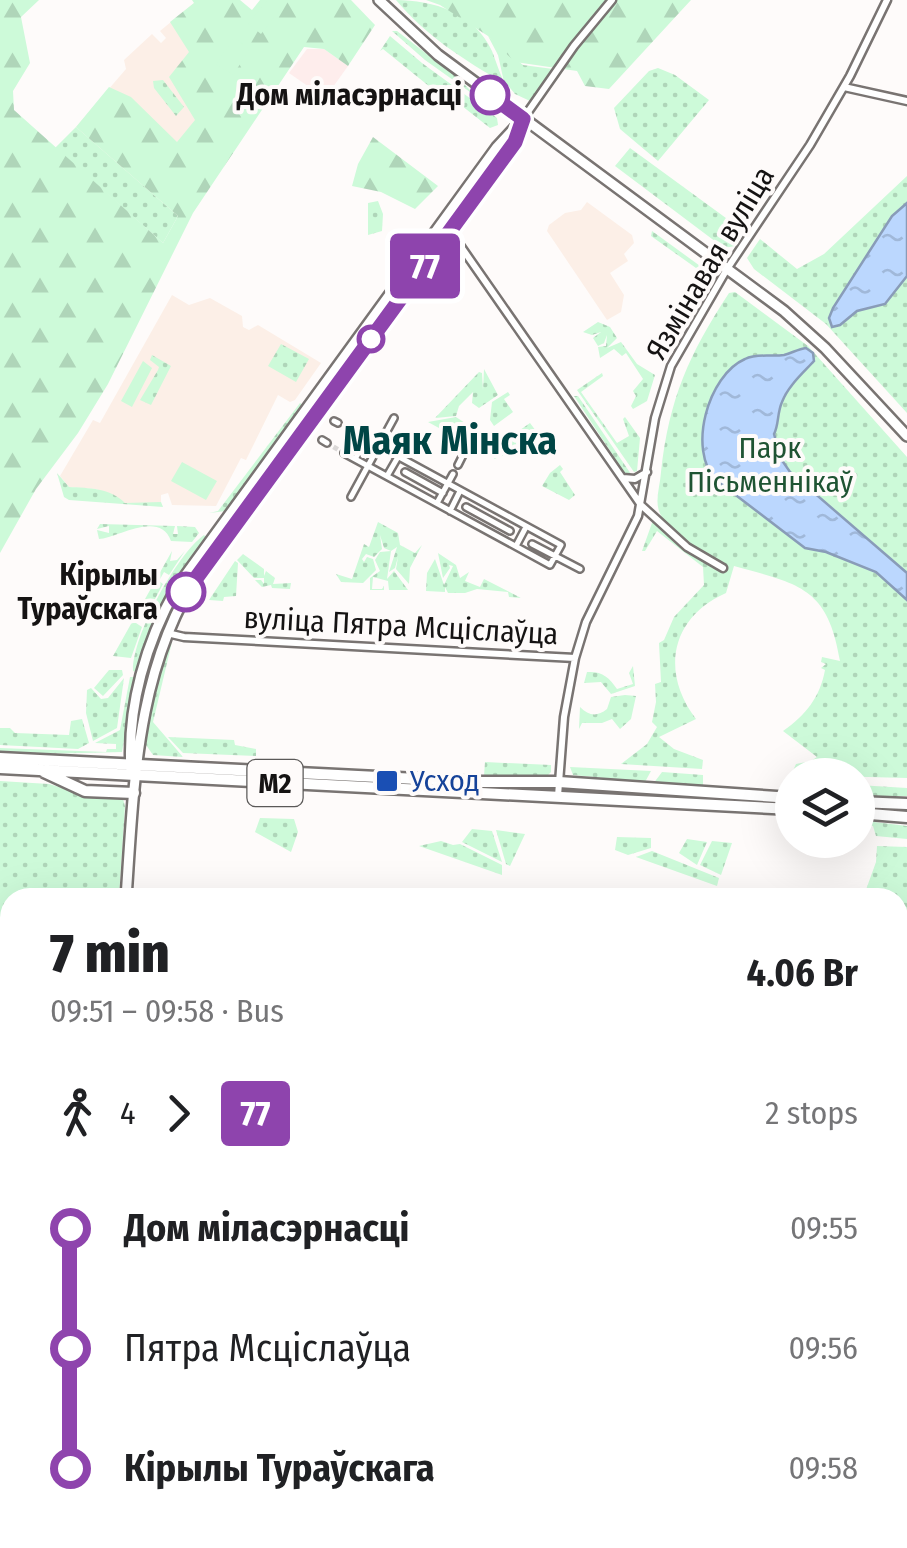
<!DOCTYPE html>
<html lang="en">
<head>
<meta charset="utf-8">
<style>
	body { margin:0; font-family:"Fira Sans Condensed",sans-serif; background:#f2f2f2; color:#202124; height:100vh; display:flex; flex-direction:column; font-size:38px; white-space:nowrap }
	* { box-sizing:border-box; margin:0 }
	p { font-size:32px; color:#757577 }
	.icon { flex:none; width:55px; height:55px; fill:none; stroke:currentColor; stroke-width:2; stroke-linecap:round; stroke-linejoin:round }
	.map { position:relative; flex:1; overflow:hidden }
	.drawer { position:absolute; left:0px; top:888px; width:908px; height:662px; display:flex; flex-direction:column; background:#fff; border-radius:30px 30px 0 0; box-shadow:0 10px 40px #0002 }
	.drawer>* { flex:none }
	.badge { padding:0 20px; border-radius:8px; font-size:35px; line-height:65px }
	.buttons { position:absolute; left:775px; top:758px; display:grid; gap:20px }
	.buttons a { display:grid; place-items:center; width:100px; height:100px; border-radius:50%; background:#fff; box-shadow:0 10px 40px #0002; font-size:50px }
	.map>.badge { position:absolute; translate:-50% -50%; box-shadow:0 0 0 5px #fff }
	.legs { display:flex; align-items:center; gap:15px; height:110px; padding:0 50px; font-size:32px }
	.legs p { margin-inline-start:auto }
	.overview { display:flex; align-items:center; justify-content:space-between; height:170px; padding:0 50px }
	h1 { font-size:55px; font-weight:800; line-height:75px }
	ul { padding:0 50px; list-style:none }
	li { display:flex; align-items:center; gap:35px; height:120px; font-size:38px }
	li i { display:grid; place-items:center; width:15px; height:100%; margin:0 12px; background:currentColor }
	li i::after { content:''; width:25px; height:25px; margin:-12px; border:8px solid; border-radius:50%; background:#fff }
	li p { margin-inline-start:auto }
	li:first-child i { background:linear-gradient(#0000 50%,currentColor 0) }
	li:last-child i { background:linear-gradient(currentColor 50%,#0000 0) }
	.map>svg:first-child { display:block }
	.industrial { fill:#feedec }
	.education { fill:#fcefe7 }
	.grass { fill:url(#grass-dots) }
	.forest { fill:url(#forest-firs) }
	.garden { fill:#cdfad9 }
	.water { fill:url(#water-ripples); stroke:#899cb8; stroke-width:2.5 }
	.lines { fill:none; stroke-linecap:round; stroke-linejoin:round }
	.pedestrian-tunnel { stroke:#dbd8d7; stroke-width:5; stroke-dasharray:5 2.5; stroke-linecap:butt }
	.pedestrian-casing { stroke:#797472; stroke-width:10 }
	.minor-casing { stroke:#797472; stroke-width:11 }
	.tertiary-casing { stroke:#797472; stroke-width:12 }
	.secondary-casing { stroke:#797472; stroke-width:14 }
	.primary-casing { stroke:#797472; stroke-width:15 }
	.pedestrian { stroke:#fff; stroke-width:5 }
	.minor { stroke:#fff; stroke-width:6 }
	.tertiary { stroke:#fff; stroke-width:8 }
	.secondary { stroke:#fff; stroke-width:9 }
	.primary { stroke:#fff; stroke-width:10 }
	.line-1-casing { stroke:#fff; stroke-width:22 }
	.line-1 { stroke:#8e44ad; stroke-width:15 }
	.stop-1-dot { fill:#fff; stroke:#8e44ad; stroke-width:5 }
	.transit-dot { fill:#1a4fb4; stroke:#fefbfa; stroke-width:4 }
	.labels { text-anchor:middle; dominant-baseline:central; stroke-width:8; stroke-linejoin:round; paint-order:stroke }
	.shield { fill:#fefbfa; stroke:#5b5958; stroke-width:2.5 }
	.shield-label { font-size:28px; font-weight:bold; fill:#151313 }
	.stop-label { font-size:30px; font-weight:bold; fill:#151313; stroke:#fefbfa; text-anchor:end }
	.street-label { font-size:30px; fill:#151313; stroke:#fefbfa }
	.park-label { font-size:30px; fill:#1f5433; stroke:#fefbfa }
	.transit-label { font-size:30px; fill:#164399; stroke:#fefbfa; text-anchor:start }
	.district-label { font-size:40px; font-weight:bold; fill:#004545; stroke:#fefbfa }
</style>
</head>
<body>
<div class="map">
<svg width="907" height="1548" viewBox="0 0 907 1548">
	<defs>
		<pattern id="grass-dots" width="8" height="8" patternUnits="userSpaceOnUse" patternTransform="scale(2.5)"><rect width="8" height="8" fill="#cdfad9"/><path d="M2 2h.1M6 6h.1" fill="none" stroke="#afd5b9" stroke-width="1.8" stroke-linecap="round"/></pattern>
		<pattern id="forest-firs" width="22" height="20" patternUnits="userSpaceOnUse" patternTransform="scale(2.5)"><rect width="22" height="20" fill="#cdfad9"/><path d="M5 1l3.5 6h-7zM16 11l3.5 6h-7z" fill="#afd5b9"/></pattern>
		<pattern id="water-ripples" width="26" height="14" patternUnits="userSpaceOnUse" patternTransform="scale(2.5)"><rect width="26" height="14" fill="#bbd7fe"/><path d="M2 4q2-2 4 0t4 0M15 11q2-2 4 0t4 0" fill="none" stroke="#a0b8d9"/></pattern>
	</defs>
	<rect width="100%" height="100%" fill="#fefbfa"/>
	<!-- industrial -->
	<path class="industrial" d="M307,49H324L348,66L325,98L289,73Z"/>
	<!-- education -->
	<path class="education" d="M194,3L215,28L178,216L76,127L126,69L124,60L152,34L161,43L166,38L160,31Z
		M587,202L632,235L634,243L624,254L628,261L610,273L624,295L621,312L607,320L547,231L549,225L565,213L581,210Z
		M172,295L189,305L210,298L242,316L243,327L249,330L258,325L321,363L295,400L290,402L278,395L246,460L241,458L216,506L172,505L168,493L161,495V504L125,503L96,489L69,487L60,476L93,420L100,423Z
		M630,1540H767V1548H655Z"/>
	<!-- grass -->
	<path class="grass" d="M396,0C433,0 475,13 492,51C496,61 499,72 504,82L498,55L488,36L523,65L553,69L530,101L515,94L505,82L504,83C464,60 426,36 396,0Z
		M392,31H397L457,77L477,97L425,60Z
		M390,36L422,63L497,118L498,125L490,128L443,91L450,92L439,86L435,91L383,49L380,51Z
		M658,68L675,75L709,100L658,161L620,129L614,108L649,71Z
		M163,80L184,107L176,116L154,88L153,81Z
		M76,127L178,216L163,243L55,148Z
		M630,148L741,229L745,224L735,246L724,248L615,166Z
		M907,176V413L826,324L754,269L747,258L760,239L797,269L824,254Z
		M378,201L383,214L382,231L368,235V203Z
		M652,231L707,271L709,278L695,301L700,291L696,268L651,236Z
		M735,292L808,346L907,457V778L791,775L796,764L811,761L817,757L783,731C806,715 820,697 825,670L821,668L826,664L821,662L822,657L840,661C828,587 799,584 734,566L726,593C671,617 660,672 696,719L659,737L674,749L703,760L702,769L621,764L647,744L657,727L652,722L656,702L655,684L661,682L659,643L664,640L674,617L704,585L703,567L657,531L645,551H642L652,523L654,521L659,526L662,517C653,504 660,488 661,472C669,399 689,354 729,293Z
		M598,322L610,327L617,338L607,348L621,342L637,364L655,375L647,401L633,409L631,406L636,396L633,391L643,379L626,353L622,356L614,349L600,358L598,347L606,346L607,335L604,343L598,346L593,338L601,332L592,335L583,332Z
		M281,344L309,359L296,382L268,366Z
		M152,355L171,366L151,405L140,400L158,370L159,367L150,360Z
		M484,369L498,395L479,408L472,403L473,392L459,406L456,416L435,418L479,372L482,373L483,390Z
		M602,373L603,376L581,392L617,443L629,436L623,419L625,417L640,438L637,471L634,472L577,390Z
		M508,392L510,395L504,399L513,412L494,426L490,420L492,402Z
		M574,396H578L633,477L626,475Z
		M300,403L304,406L226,511L209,513L218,511Z
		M456,417L468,425L459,439L428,422Z
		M530,423L539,435L534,440L536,444L494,459L503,442Z
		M560,465L563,469L560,472L575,495L569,500L542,486L550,473Z
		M57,473L69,487C89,488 110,488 125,503L161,502L163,507L69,500L64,497Z
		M378,522L398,533L400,545L415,553L422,545L410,568L409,584L396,569L398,557L395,568L389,572L397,547L391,551L384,548L380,535L382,549L374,557L366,554L362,559L364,562L367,557L373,559L376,570L363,583L341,582L336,574L352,579L364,544L369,547Z
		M100,524L175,526L173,534H178L177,526L195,527L199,533L192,542L171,541C160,509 115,539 99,539L97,530L109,533V526L97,529Z
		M204,535L207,538L164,603L136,672L133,671C132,637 176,555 204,535Z
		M172,551L170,561L177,560L185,551L169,575L164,572L159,581L163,584L148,612L143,610L136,623L142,627L131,658L113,656Z
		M391,551L387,579L394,571L408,590H389L388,581L373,577L372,589H382L384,586V590H370V578L380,571L375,560L380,552Z
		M438,553L456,565L460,578L469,572L465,581L480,587L484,579L521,598L509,597L508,592L477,589L465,593H448L445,587V592L426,591L427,573L435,559L444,585L453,566L449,565L450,568L443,578Z
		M243,554L264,569V576L266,571L275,578L273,584L291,583L290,589L272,588L271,585L262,587L255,580H261L264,584V578H254L237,560Z
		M235,561L238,563L236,596L224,597L223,601L209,600Z
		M172,642L153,722L183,757L153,755L146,745L156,676Z
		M633,666L635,686L611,694L601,682L584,683L587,672C602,671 609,677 617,689L633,684L629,673Z
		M109,670H122L123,675L103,696L94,688Z
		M130,677H135L122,752L0,755V748L106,752L107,749H116V744L95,743L120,730Z
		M124,678L117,728L93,741L86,713L87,690L91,688L101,699L108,698Z
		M625,695L636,696L631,719L620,729L612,719L602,723H582L579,729L580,707C589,716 597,717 607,709L611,697Z
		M82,719L89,743L78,749L0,745V728H10L15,733L69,735L71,721Z
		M168,737L234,740L235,745L256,749V756L183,753Z
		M485,762L551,765V772L547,776H484Z
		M570,767L651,771L645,782L573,775Z
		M662,772L703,775V789L653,784Z
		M0,781L49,784L86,795L123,799L125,806L119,897L10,898V1109L0,1106Z
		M858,785L907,788V796L858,797Z
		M260,818L294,819L298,832L291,852L255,832Z
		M858,820L907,826V839L876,836L873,826L858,823Z
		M472,829L492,831L502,862L462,842Z
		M496,830L525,834L510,866L506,864Z
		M617,837L651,838V848L628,855L615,850Z
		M687,839L707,842L697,865L679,853Z
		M441,841L453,845L460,844L502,865V875L419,846Z
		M712,841L732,843L721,875L700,865Z
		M877,846L907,847V1209L898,1210V898H863L876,862Z
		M652,851L719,878L717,886L636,857Z
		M10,1383V1450L0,1435V1384Z
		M0,1449L10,1457V1516L0,1505Z
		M0,1512L10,1524V1540L25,1543L21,1548H0Z
		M76,1540H187L179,1548H77Z
		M297,1540H399L405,1548H303Z
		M471,1540H513L519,1548H467Z"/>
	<!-- forest -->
	<path class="forest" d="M0,0H39L21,17L30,63L13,91L14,110L163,243L178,216L76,127L109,87L131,97L177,142L195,120L169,77L189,52L170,22L194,3L192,0H240L252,10L260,0H351L375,25L348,66L324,49L304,47L193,213L108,384L78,433L36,489L0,553Z
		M426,0H691L609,89L585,86L577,71L515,62L488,36L440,5Z
		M373,137L438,186L415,209L381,192L352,186L358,164Z"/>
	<!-- garden -->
	<path class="garden" d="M267,1L279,11L261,34L248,24Z
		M234,38L250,49L233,75L216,64Z
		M143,361L152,368L132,407L121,401Z
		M182,462L217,481L206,500L171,481Z"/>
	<!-- water -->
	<path class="water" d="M907,203V276L885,304L857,311L840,325L832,327L829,318L833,308L892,216Z
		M806,348L813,353L814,361C803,373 788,386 782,402C777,413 779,425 774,434L781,459L790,472L907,573V600L876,572L826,552L805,548L716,480C687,450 708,375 745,359C757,353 771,357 784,355C792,353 798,349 806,348Z
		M187,1540H297L303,1548H179Z"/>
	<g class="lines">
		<!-- pedestrian-tunnel -->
		<path class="pedestrian-tunnel" d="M338,423L355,433
			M327,443L344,453"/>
		<!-- pedestrian casing -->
		<g class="pedestrian-casing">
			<path id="pedestrian" d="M334,421L338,423
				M322,440L327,443
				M344,453L550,565L561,545L355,433
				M355,459L366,440
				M458,465L464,453
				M405,472L443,493
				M387,476L398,457
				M351,497L394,418
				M437,503L453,474
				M466,507L510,531
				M450,511L460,491
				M532,544L580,569
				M516,546L526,527"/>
		</g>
		<!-- minor casing -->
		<g class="minor-casing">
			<path id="minor" d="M844,87L907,101
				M523,119L574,46L612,0
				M440,227L457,241L641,505L687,547L723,568
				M623,478L635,479L647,472
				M167,633L184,637L575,658
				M558,796L564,717L575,658L586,622L638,516L655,418L671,366L727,269L810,145L850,76L887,0"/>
		</g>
		<!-- tertiary casing -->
		<g class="tertiary-casing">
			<path id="tertiary" d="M0,1110L10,1114
				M898,1217L907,1216
				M461,1548L464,1540"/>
		</g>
		<!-- secondary casing -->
		<g class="secondary-casing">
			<path id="secondary" d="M379,0L438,55L784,311L825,348L907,436
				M131,770C127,706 146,642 177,587L497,147L523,119
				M126,898C134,783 136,666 202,568L515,141L523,119
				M0,1374L10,1373
				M0,1382L10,1381
				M405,1540L411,1548
				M414,1540L419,1548"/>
		</g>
		<!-- primary casing -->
		<g class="primary-casing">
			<path id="primary" d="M0,758L477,782H559L792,798
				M0,768L792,809
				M44,772L85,791L134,793
				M858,802L907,804
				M858,813L907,817"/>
		</g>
		<!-- pedestrian -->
		<use href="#pedestrian" class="pedestrian"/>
		<!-- minor -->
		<use href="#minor" class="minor"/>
		<!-- tertiary -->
		<use href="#tertiary" class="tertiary"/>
		<!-- secondary -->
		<use href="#secondary" class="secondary"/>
		<!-- primary -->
		<use href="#primary" class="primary"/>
	</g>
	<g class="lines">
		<!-- line-1 casing -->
		<g class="line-1-casing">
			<path id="line-1" d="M186,592L515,142L523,119L490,95"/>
		</g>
		<!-- line-1 -->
		<use href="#line-1" class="line-1"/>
	</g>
	<!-- markers -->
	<g class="stop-1-dot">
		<circle cx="490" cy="95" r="18"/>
		<circle cx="371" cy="339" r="12"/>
		<circle cx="186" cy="592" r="18"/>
	</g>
	<rect class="transit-dot" x="375" y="769" width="24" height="24" rx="5"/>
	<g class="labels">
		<!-- shield labels -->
		<rect class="shield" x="247.5" y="760" width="55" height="46" rx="8"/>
		<g class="shield-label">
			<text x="275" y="783">М2</text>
		</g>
		<!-- stop labels -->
		<g class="stop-label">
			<text x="462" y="95">Дом міласэрнасці</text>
			<text x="158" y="575">Кірылы<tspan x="158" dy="34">Тураўскага</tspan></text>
		</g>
		<!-- street labels -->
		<g class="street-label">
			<text transform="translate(710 263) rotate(-59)">Язмінавая вуліца</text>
			<text transform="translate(401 626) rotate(3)">вуліца Пятра Мсціслаўца</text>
		</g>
		<!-- park labels -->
		<g class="park-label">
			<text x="770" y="448">Парк<tspan x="770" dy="34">Пісьменнікаў</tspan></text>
		</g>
		<!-- transit labels -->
		<g class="transit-label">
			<text x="410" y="781">Усход</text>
		</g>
		<!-- district labels -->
		<g class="district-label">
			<text x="450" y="441">Маяк Мінска</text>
		</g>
	</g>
</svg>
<div class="buttons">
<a><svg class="icon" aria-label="layers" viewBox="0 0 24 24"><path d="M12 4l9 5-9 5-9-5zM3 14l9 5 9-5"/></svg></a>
</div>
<b class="badge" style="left:425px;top:266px;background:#8e44ad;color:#fff">77</b>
<section class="drawer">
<div class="overview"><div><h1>7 min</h1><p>09:51 – 09:58 · Bus</p></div><b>4.06 Br</b></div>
<div class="legs"><svg class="icon" aria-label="walk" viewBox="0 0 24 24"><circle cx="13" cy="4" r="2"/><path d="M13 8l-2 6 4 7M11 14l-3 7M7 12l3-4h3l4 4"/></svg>4<svg class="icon" aria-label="forward" viewBox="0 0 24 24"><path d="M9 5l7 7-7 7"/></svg><b class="badge" style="background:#8e44ad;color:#fff">77</b><p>2 stops</p></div>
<ul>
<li><i style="color:#8e44ad"></i><b>Дом міласэрнасці</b><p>09:55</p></li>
<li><i style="color:#8e44ad"></i><span>Пятра Мсціслаўца</span><p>09:56</p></li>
<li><i style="color:#8e44ad"></i><b>Кірылы Тураўскага</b><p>09:58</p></li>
</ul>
</section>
</div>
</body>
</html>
